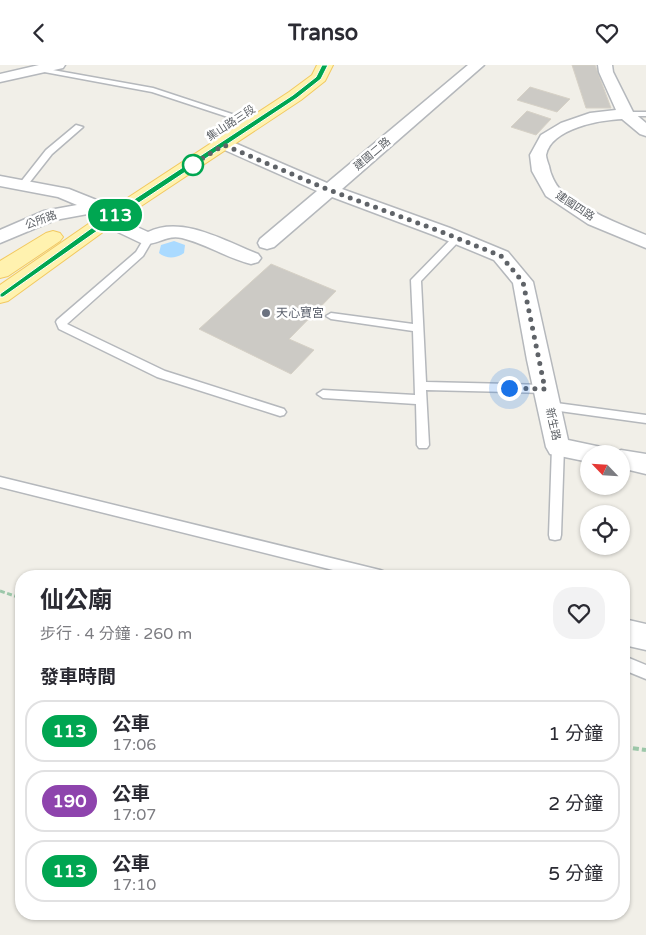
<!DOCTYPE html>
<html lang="zh-TW">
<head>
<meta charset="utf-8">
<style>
	body { margin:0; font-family:"Varela Round","Noto Sans TC",sans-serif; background:#f2f2f3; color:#2b2b33; height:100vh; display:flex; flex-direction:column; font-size:19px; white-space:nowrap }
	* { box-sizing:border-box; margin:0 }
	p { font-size:16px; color:#7c7c81 }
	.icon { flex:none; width:28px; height:28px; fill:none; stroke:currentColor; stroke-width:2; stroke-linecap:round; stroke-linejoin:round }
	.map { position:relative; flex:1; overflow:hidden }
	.sheet { position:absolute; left:15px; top:505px; width:615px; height:350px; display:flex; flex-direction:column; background:#fff; border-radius:20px; box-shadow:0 1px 4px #0004 }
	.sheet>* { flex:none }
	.badge { padding:0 10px; border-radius:16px; font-size:18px; line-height:32px }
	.needle { width:32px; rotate:295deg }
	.fabs { position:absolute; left:580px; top:380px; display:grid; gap:10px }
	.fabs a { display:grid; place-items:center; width:50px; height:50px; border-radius:50%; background:#fff; box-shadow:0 1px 4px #0004; font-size:25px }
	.you { position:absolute; width:25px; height:25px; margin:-12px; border:4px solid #fff; border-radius:50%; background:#1a73e8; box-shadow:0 0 0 8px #1a73e833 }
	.map>.badge { position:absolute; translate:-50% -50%; box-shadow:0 0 0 2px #fff }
	h2 { padding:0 25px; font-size:19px; line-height:45px }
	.round { display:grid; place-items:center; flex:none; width:52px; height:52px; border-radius:20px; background:#f2f2f3 }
	.head { display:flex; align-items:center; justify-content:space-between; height:85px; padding:0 25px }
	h1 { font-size:24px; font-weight:700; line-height:38px }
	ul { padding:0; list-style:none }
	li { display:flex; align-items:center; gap:15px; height:62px; margin:0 10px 8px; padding:0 15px; border:2px solid #e1e1e2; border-radius:20px }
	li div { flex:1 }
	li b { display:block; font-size:19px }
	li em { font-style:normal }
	li .badge { min-width:55px; font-weight:700; text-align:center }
	header { display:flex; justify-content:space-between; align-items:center; height:65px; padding:0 25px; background:#fff; font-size:22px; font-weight:700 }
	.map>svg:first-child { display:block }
	.water { fill:#aadaff }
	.building { fill:#cccac5; stroke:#d6d1c6 }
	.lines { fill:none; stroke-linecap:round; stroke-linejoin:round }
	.lane-casing { stroke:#b5b8bc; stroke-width:3 }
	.street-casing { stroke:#b5b8bc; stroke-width:3 }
	.primary-casing { stroke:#f2c960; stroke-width:2 }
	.path-far1 { stroke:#9cc7a9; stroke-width:3; stroke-dasharray:5 2.5; stroke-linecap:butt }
	.path { stroke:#9cc7a9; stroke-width:4; stroke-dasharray:6 3; stroke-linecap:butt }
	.lane { fill:#fff; fill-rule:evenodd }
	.street { fill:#fff; fill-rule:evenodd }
	.primary { fill:#fff2af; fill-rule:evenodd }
	.line { fill:#00a651; stroke:#fff }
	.walk { stroke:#5f6368; stroke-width:5; stroke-dasharray:0 9 }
	.stop-dot { fill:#fff; stroke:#00a651; stroke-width:2.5 }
	.worship-dot { fill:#6b7280; stroke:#fff; stroke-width:2 }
	.labels { text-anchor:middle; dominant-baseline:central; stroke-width:5; stroke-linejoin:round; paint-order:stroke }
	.far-street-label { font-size:11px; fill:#5f6368; stroke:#fff }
	.worship-label { font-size:12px; fill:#5b616d; stroke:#fff; text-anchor:start }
</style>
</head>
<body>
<header><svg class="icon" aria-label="back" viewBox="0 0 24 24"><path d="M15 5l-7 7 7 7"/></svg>Transo<svg class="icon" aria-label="heart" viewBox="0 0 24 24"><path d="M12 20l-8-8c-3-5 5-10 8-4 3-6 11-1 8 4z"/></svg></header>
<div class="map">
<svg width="646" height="870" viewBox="0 0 646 870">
	<rect width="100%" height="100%" fill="#f1efe8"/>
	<!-- water -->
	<path class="water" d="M174,176L185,180L184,188C176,194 166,194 159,188L161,180Z"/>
	<!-- building -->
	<path class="building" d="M572,0H595L611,43H586Z
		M530,22L570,34L557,47L517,35Z
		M527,46L551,54L536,70L511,62Z
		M271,199L336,226L289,274L314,285L291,309L199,264Z"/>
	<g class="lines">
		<!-- lane casing -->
		<g class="lane-casing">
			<path id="lane" d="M36,2L153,23L244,53L237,55L152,27L39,6H36Z
				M623,47H646V51H623Z
				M76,60L83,62L52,89L26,122H20V118L46,85Z
				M457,170L460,171V175L421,216L426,317L545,320L551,324L545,328L426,325L429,380L427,383H419L417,380L416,339L323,333L317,329L323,325L415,330L413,266L331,254L326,251L331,248L413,259L411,215L454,171Z
				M148,171L153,174L143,191L67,259L165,306L284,344L286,347L284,350L280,351L157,312L59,264L56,257L57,255L136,187L145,172Z
				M549,337L646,350V358L545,344L543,341Z
				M558,377L562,379L564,382L561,470L560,474L555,475L550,474L549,470L552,382L554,379Z
				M0,412L380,505L385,507L387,511H357L0,422Z
				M624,591L646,600V614L624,605Z"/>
		</g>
		<!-- street casing -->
		<g class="street-casing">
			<path id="street" d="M39,0H65L63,3L0,17V9Z
				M468,0H484L342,124L450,163L508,187L533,217L568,375L601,382L605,389H589V397L550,389L546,382L527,295L513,218L494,195L436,171L332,132L274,182L267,184L260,182L258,178L260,174L317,126L218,82L216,79L218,76H230L327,118Z
				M598,0H612L613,7L633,47L646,58V71L640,69L622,54C601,55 551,63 546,90C546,93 548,98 549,101C550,108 555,120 561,125C586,146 616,158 646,170V183L588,159L546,131L532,106L530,90L541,70L561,58L590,48L616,45L599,7Z
				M0,111L69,124L104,138L113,151L148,167C182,150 225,176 258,189L261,193L258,197L251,199C227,193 206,179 182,173C165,169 157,182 141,178L101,159L93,148L55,155L0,178V165L44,146L77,140L58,132L0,121Z
				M621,385L646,389V409L621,403V389H612Z
				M624,554L646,559V585L624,580Z"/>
		</g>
		<!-- primary casing -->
		<g class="primary-casing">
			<path id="primary" d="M317,0H333L325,16L301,35L114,159L8,236L0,238V220L100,151L289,27L312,10Z
				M53,166L60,168L63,172L60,176L8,211L0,213V196L46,168Z"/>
		</g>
		<!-- path-far1 -->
		<path class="path-far1" d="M0,526L21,533"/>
		<!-- path -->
		<path class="path" d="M624,682L646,685"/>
		<!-- lane -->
		<use href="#lane" class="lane"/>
		<!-- street -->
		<use href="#street" class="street"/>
		<!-- primary -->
		<use href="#primary" class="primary"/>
	</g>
	<!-- line -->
	<path class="line" d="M322,0H328L321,14L297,33L110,157L3,232H0V229L104,154L293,30L316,12Z"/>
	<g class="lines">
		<!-- walk -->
		<path class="walk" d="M193,100L190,101L224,80L329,125L442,167L501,191L523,217L545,324L509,323"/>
	</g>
	<!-- markers -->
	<circle class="stop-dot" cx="193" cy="100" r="10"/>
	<circle class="worship-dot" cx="266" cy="248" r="5"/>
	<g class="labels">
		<!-- far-street labels -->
		<g class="far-street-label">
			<text transform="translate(231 58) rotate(-33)">集山路三段</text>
			<text transform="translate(372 89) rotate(-40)">建國二路</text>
			<text transform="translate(575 141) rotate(33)">建國四路</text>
			<text transform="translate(41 155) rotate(-20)">公所路</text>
			<text transform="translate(553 359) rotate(77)">新生路</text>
		</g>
		<!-- worship labels -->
		<g class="worship-label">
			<text x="276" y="248">天心寶宮</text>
		</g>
	</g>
</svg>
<div class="fabs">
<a><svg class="needle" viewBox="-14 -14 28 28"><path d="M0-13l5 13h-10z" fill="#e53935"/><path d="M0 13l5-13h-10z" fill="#7c7c81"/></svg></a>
<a><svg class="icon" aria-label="locate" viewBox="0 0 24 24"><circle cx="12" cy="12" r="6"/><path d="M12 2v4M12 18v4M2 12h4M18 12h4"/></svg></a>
</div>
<div class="you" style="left:509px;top:323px"></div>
<b class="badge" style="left:115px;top:150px;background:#00a651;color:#fff">113</b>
<section class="sheet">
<div class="head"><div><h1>仙公廟</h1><p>步行 · 4 分鐘 · 260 m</p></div><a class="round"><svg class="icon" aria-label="heart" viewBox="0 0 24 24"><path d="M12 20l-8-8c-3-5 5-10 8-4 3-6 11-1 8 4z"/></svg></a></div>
<h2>發車時間</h2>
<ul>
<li><span class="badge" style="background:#00a651;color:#fff">113</span><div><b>公車</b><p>17:06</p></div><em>1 分鐘</em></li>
<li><span class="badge" style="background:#8e44ad;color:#fff">190</span><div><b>公車</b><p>17:07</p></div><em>2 分鐘</em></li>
<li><span class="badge" style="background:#00a651;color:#fff">113</span><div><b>公車</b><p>17:10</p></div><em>5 分鐘</em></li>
</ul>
</section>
</div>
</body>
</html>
